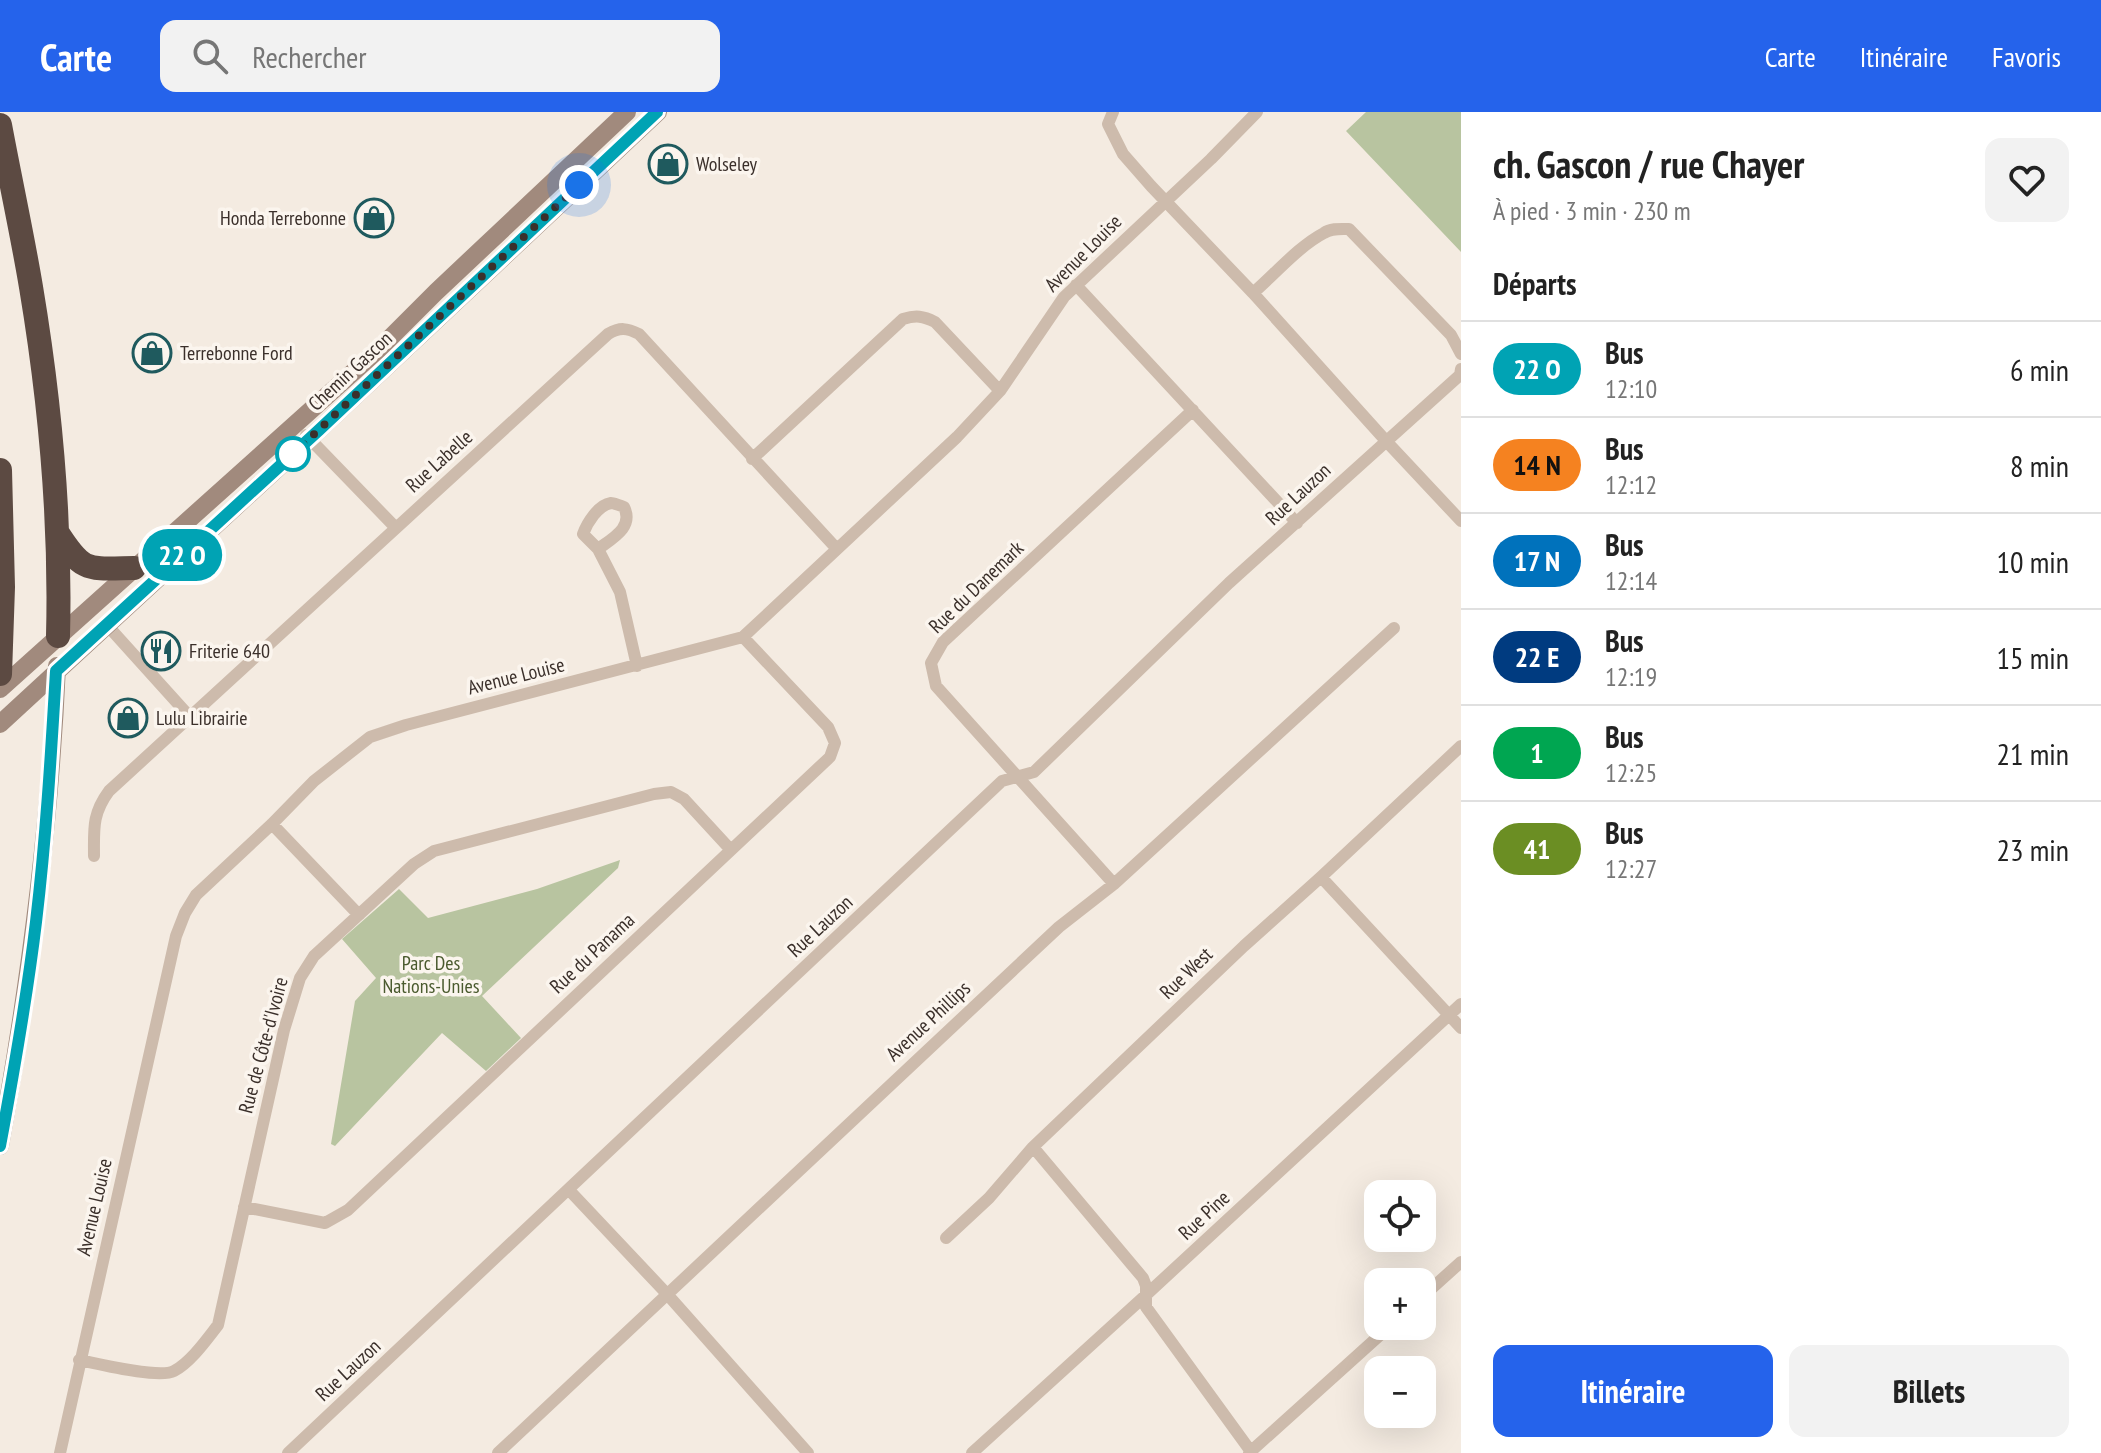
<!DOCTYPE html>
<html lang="fr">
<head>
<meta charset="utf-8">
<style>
	body { margin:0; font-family:"PT Sans Narrow",sans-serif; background:#f2f2f2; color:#222; height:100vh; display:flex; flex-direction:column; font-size:30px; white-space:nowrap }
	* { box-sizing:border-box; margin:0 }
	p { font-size:26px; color:#767676 }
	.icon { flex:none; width:44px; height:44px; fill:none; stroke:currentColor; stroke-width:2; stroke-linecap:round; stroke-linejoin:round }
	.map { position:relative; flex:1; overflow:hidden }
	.drawer { display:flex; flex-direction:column; background:#fff; width:640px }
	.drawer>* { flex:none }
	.badge { padding:0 16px; border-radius:26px; font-size:28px; line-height:52px }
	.tools { position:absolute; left:1364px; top:1068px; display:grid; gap:16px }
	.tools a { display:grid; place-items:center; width:72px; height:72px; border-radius:16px; background:#fff; box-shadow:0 8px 32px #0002; font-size:40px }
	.you { position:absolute; width:40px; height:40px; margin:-20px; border:6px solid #fff; border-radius:50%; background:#1a73e8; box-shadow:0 0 0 12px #1a73e833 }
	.map>.badge { position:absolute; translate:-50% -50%; box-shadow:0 0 0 4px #fff }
	h2 { padding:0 32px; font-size:30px; line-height:72px }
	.round { display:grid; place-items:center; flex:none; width:84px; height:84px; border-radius:16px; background:#f2f2f2 }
	.headline { display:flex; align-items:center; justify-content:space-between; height:136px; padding:0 32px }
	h1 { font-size:38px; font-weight:700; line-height:60px }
	.action { display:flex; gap:16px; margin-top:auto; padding:16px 32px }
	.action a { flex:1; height:92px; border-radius:16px; background:#2563eb; color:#fff; font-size:32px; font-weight:700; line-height:92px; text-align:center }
	.action a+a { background:#f2f2f2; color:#222 }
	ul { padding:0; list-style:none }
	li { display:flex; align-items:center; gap:24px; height:96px; padding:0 32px; border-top:2px solid #e0e0e0 }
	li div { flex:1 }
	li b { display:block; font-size:30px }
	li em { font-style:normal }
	li .badge { min-width:88px; font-weight:700; text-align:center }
	header { display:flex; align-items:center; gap:48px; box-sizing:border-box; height:112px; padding:0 40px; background:#2563eb; color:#fff }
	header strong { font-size:38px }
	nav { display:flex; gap:44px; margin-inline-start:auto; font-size:28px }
	.search { width:560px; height:72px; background:#f2f2f2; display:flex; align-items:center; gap:20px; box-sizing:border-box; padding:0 28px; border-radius:16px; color:#767676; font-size:30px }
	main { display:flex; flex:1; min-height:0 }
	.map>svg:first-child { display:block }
	.green { fill:#b8c4a0 }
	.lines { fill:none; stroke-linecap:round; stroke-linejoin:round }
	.minor { stroke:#cdbbac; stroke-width:12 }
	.secondary { stroke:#a18a7d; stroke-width:18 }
	.motorway { stroke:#5c4a42; stroke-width:24 }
	.line-casing { stroke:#fff; stroke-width:18 }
	.line { stroke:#00a3b4; stroke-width:12 }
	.walk { stroke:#3b302b; stroke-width:8; stroke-dasharray:0 14.4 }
	.stop-dot { fill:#fff; stroke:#00a3b4; stroke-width:4 }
	.labels { text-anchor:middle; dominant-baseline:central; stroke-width:7; stroke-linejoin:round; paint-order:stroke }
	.poi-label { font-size:20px; fill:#3b302b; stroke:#fbf5ee; text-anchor:start }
	.street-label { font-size:20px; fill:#3b302b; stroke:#fbf5ee }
	.park-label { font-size:20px; fill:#4a5a2e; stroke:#fbf5ee }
</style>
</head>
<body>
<header>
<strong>Carte</strong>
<div class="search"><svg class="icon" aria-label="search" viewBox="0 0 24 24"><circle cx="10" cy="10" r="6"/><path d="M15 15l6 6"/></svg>Rechercher</div>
<nav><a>Carte</a><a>Itinéraire</a><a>Favoris</a></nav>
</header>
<main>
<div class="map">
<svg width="1461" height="1341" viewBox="0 0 1461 1341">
	<rect width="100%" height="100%" fill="#f4ebe1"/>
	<!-- green -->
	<path class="green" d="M1366,0H1461V140L1346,19Z
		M620,748L618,756L482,884L521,926L486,959L442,921L335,1034L331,1032L355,889L376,866L342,827L399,777L428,806L537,777Z"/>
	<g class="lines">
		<!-- minor -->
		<path class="minor" d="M1113,0L1108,12L1123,42L1151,74L1253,181L1387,330L1461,409
			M1076,173L1297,411
			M1253,181C1275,162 1299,134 1324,121C1331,116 1341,117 1349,117L1451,223L1461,242
			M306,323L396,416
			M752,347L903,207C916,203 923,204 935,210L1000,279
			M598,437C613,426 634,415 624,395C622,394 613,391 611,391C598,393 587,411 583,422L598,437L620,480L637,554
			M107,513L190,605
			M272,712L359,803
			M94,744C94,717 92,702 109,679L608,222C620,215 627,216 639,222L837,437
			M1321,765L1461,916
			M1114,772L936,574L931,551L943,530L1193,298
			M1033,1035L1143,1166L1146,1174V1195L1252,1341
			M569,1078L667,1182L808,1341
			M244,1095L325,1111L348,1098L830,645L835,631L828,615L743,525
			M946,1126L989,1086L1033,1035L1244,834L1321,765L1461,634
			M1422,1185L1461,1150
			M79,1248C99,1252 159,1267 174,1259C191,1250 207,1227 218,1213L284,918L300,866L314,844L414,752L434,739L654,682L671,680L684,687L730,737
			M60,1341L176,824L185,801L196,783L272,712L314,669L370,625L406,613L743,525L957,325L1000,279L1064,185L1211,47L1257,0
			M288,1341L1002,669L1034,660L1229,471L1460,263L1461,257
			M498,1341L1059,815L1114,772L1394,516
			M972,1341L1146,1183L1461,892
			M1249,1341L1390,1214"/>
		<!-- secondary -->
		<path class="secondary" d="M0,577L379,237L436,180L627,0
			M0,612L319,318L658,0
			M0,1034C29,875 50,716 57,554"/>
		<!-- motorway -->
		<path class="motorway" d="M0,13C10,67 22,121 31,175C50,289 61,408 58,524
			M0,358L3,475L0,562
			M57,420C83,461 87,457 134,456"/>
	</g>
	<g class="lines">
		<!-- line casing -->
		<g class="line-casing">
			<path id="line" d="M0,1034C14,959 27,885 36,810C46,726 51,643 56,559L319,318L657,0"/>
		</g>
		<!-- line -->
		<use href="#line" class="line"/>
		<!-- walk -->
		<path class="walk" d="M293,342L579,73"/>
	</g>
	<!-- icons -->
	<defs>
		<g id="shop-ring" transform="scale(2)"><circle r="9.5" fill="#fbf5ee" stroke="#1f5a5e" stroke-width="1.5"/><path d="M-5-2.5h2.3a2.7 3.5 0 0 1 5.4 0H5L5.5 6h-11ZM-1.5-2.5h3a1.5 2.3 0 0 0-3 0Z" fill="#1f5a5e"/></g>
		<g id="restaurant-ring" transform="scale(2)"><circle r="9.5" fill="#fbf5ee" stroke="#1f5a5e" stroke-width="1.5"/><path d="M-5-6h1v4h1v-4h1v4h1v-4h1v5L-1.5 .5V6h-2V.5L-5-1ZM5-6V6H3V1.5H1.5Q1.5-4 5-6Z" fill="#1f5a5e"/></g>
	</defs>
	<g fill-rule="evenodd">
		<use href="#shop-ring" x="668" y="52"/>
		<use href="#shop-ring" x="374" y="106"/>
		<use href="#shop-ring" x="152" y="241"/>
		<use href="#restaurant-ring" x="161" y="539"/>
		<use href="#shop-ring" x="128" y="606"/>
	</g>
	<!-- markers -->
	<circle class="stop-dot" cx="293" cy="342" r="16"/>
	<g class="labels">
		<!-- poi labels -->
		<g class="poi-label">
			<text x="696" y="52">Wolseley</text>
			<text x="346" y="106" text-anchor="end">Honda Terrebonne</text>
			<text x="180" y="241">Terrebonne Ford</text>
			<text x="189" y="539">Friterie 640</text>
			<text x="156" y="606">Lulu Librairie</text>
		</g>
		<!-- street labels -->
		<g class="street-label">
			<text transform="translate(1083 141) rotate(-45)">Avenue Louise</text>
			<text transform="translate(350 259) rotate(-43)">Chemin Gascon</text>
			<text transform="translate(439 349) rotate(-42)">Rue Labelle</text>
			<text transform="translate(1298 382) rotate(-43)">Rue Lauzon</text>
			<text transform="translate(976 475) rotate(-44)">Rue du Danemark</text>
			<text transform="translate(516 564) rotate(-14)">Avenue Louise</text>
			<text transform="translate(820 814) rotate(-43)">Rue Lauzon</text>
			<text transform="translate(592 841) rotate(-43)">Rue du Panama</text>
			<text transform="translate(1186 861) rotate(-44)">Rue West</text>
			<text transform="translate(928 909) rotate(-43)">Avenue Phillips</text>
			<text transform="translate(263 933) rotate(-75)">Rue de Côte-d'Ivoire</text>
			<text transform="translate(94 1095) rotate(-77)">Avenue Louise</text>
			<text transform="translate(1204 1103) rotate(-43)">Rue Pine</text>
			<text transform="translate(348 1258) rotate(-43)">Rue Lauzon</text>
		</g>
		<!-- park labels -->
		<g class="park-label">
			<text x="431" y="851">Parc Des<tspan x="431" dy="23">Nations-Unies</tspan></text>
		</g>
	</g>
</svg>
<div class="tools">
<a><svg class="icon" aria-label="locate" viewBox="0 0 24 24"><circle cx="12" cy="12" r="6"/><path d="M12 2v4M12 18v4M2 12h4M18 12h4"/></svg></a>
<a>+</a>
<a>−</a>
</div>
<div class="you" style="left:579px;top:73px"></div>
<b class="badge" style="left:182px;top:443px;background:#00a3b4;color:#fff">22 O</b>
</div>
<section class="drawer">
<div class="headline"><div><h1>ch. Gascon / rue Chayer</h1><p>À pied · 3 min · 230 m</p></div><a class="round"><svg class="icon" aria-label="heart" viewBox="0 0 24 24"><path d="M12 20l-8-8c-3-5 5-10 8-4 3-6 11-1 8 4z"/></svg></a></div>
<h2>Départs</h2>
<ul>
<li><span class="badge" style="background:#00a3b4;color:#fff">22 O</span><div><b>Bus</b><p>12:10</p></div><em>6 min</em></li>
<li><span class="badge" style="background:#f58220;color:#111">14 N</span><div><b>Bus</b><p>12:12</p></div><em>8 min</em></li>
<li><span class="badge" style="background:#0072bc;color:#fff">17 N</span><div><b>Bus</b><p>12:14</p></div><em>10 min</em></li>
<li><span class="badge" style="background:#003b80;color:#fff">22 E</span><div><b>Bus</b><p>12:19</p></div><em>15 min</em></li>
<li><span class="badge" style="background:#00a651;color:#fff">1</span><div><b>Bus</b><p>12:25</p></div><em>21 min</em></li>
<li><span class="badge" style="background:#6b8e23;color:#fff">41</span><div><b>Bus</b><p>12:27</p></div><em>23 min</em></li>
</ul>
<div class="action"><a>Itinéraire</a><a>Billets</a></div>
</section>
</main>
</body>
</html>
